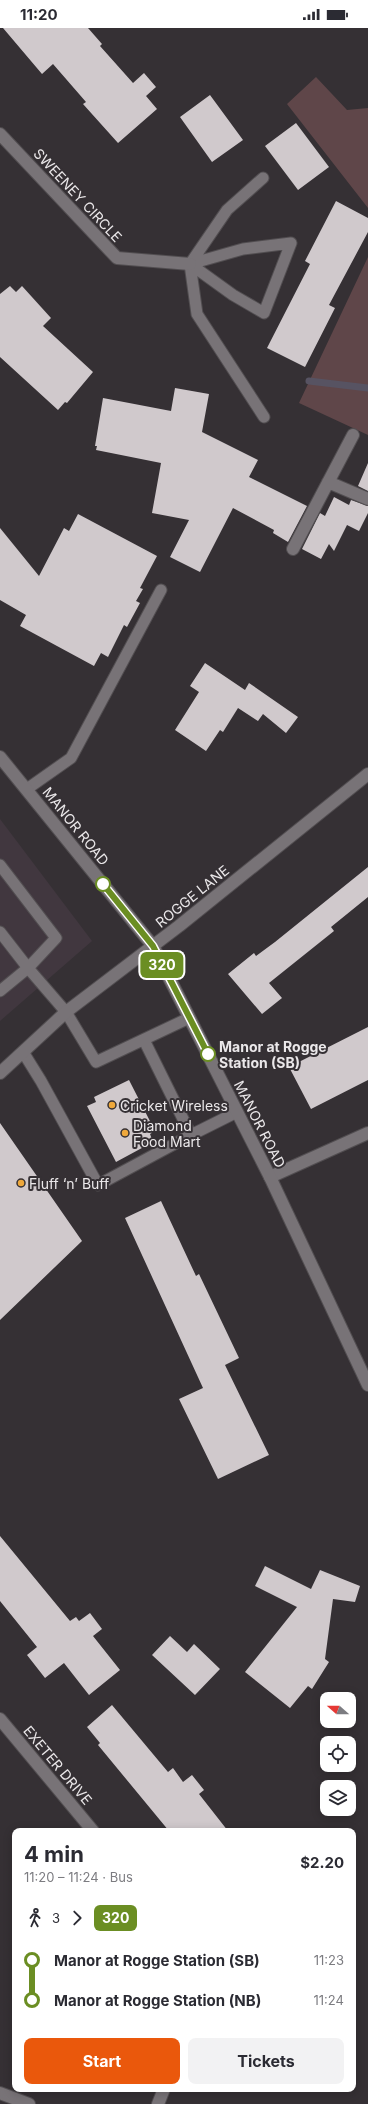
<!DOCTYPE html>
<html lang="en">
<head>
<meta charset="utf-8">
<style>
	body { margin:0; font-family:Inter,sans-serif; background:#f2f2f3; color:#2b2b33; height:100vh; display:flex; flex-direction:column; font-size:15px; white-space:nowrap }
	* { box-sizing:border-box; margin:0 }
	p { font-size:13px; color:#7c7c81 }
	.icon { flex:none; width:22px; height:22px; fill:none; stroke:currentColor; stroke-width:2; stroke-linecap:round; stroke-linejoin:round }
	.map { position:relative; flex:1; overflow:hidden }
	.drawer { position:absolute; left:12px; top:1800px; width:344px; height:264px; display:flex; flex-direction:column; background:#fff; border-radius:8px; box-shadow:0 2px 10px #0003 }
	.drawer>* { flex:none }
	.badge { padding:0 8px; border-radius:6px; font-size:14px; line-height:26px }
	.needle { width:26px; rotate:291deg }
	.buttons { position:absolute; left:320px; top:1664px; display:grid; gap:8px }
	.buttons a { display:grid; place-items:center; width:36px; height:36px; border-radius:8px; background:#fff; box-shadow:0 2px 10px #0003; font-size:20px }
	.map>.badge { position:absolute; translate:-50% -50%; box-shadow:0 0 0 2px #fff }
	.legs { display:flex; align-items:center; gap:6px; height:44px; padding:0 12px; font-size:13px }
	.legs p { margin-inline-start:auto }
	.overview { display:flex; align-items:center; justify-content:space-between; height:68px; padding:0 12px }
	h1 { font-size:22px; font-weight:700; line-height:30px }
	.action { display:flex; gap:8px; margin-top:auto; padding:8px 12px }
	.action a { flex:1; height:46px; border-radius:8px; background:#ea580c; color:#fff; font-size:16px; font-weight:700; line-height:46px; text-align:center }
	.action a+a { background:#f2f2f3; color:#2b2b33 }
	ul { padding:0 12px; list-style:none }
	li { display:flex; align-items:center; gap:14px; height:40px; font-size:15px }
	li i { display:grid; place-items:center; width:6px; height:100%; margin:0 5px; background:currentColor }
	li i::after { content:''; width:10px; height:10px; margin:-5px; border:3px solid; border-radius:50%; background:#fff }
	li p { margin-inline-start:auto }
	li:first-child i { background:linear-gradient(#0000 50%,currentColor 0) }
	li:last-child i { background:linear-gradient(currentColor 50%,#0000 0) }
	.status { display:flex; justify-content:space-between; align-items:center; height:28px; padding:0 20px; background:#fff; direction:ltr }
	.status svg { height:11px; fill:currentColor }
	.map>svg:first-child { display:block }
	.built { fill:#41373f }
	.green { fill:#5f4649 }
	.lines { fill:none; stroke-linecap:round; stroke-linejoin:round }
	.stream { stroke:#575362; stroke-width:7 }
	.building { fill:#d0c9cc }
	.lane-casing { stroke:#524e51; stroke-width:13 }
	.street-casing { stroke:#524e51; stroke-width:14 }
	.secondary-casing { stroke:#524e51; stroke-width:14 }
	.lane { stroke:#787377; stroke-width:11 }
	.street { stroke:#787377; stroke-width:12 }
	.secondary { stroke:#787377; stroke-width:12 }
	.line-1-casing { stroke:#fff; stroke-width:9 }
	.line-1 { stroke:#6b8e23; stroke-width:6 }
	.stop-1-dot { fill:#fff; stroke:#6b8e23; stroke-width:2 }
	.poi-dot { fill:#eea83c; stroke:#353034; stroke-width:1.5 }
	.labels { text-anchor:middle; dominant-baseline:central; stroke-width:4; stroke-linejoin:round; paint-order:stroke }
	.street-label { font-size:14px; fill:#ebe8ea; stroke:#353034 }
	.stop-label { font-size:14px; font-weight:bold; fill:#ebe8ea; stroke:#353034; text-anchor:start }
	.poi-label { font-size:14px; fill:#ebe8ea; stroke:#353034; text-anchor:start }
</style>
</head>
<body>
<div class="status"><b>11:20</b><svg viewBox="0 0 49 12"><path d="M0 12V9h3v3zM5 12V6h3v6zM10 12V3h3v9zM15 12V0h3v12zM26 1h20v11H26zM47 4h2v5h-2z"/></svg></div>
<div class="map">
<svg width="368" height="2076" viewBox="0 0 368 2076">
	<rect width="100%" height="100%" fill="#353034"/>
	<!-- built -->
	<path class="built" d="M0,791L92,913L0,993Z"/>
	<!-- green -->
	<path class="green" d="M316,49L347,82L368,80V180L287,76Z
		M368,229V407L299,375Z"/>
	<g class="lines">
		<!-- stream -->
		<path class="stream" d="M309,353L368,360"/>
	</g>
	<!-- building -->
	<path class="building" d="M3,0H88L102,16L100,18L133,55L144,45L156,59L146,68L157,81L118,115L83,76L86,74L53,36L42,46Z
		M210,67L243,112L212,134L180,89Z
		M296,95L329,139L298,162L265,118Z
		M336,173L368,190V204L329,277L335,280L305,339L267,320L310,236L305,233Z
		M10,258L16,264L22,258L51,290L43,298L93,344L67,375L65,374L58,382L0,329V266Z
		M175,360L209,366L202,404L258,432L249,449L307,478L288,514L273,505L274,502L233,480L200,544L170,529L189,492L152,485L161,435L96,422L97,418H95L103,370L171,383Z
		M368,435V463L358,458Z
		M334,469L349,477L351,472L368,478V485L359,503L347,497L334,523L329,516L321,531L302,521L320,485L325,488Z
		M78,486L157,528L140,560L143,561L136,573L140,575L127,599L124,597L108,629L101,625L94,638L20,598L26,587L0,572V500L39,548L64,500L69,503Z
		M205,635L245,662L249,655L298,689L286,705L263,686L258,693L238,680L223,704L220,702L206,723L175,702L199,664L190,658Z
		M368,839V869L331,899L334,903L269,955L282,970L262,986L228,946L254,925L256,928L275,914Z
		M368,999V1052L311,1081L289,1039Z
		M129,1052L155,1103L150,1106L153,1114L116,1134L87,1078L96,1074L94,1069Z
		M0,1095L82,1213L0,1292Z
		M161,1173L196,1248L199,1246L239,1330L225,1337L269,1427L218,1451L179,1371L203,1360L125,1190Z
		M0,1508L70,1593L76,1589L79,1593L90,1585L102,1601L93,1608L120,1642L89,1667L64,1635L45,1650L27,1627L37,1619L0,1573Z
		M265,1538L311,1561L320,1542L360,1558L355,1574L333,1571L325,1631L329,1634L312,1661L308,1658L290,1680L245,1644L297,1579L255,1558Z
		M170,1608L187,1624L194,1616L220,1641L195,1667L152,1627Z
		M112,1677L168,1744L173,1740L183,1754L192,1747L204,1762L199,1766L228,1803H169L98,1717L100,1715L87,1699Z"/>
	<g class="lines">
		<!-- lane casing -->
		<g class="lane-casing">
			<path id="lane" d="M263,150L227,182L190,236L197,286L264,389
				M291,215L264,285L233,267L190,236L243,221Z
				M27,761L71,730L161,562
				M0,837L56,910L28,940L66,984L96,1034L189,990
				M0,904L28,940L0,963
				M144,1012L191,1107L237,1084
				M23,1024L41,1053L98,1157L191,1107"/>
		</g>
		<!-- street casing -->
		<g class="street-casing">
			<path id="street" d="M0,106L117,230L190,236
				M328,454L368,471
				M293,521L353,407
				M270,1149L368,1105
				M0,1691L93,1803
				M0,2065L29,2076
				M158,2076L164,2061"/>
		</g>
		<!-- secondary casing -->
		<g class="secondary-casing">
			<path id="secondary" d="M0,729L153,918L270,1149L368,1357
				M0,1045L66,984L179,898L368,746"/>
		</g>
		<!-- lane -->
		<use href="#lane" class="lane"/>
		<!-- street -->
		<use href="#street" class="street"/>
		<!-- secondary -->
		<use href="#secondary" class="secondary"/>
	</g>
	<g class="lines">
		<!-- line-1 casing -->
		<g class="line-1-casing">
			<path id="line-1" d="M103,856L153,918L208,1026"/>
		</g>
		<!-- line-1 -->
		<use href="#line-1" class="line-1"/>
	</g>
	<!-- markers -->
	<g class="stop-1-dot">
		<circle cx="103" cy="856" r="7"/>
		<circle cx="208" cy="1026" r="7"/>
	</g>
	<g class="poi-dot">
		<circle cx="112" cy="1077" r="4"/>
		<circle cx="125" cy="1105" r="4"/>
		<circle cx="21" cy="1155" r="4"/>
	</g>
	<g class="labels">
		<!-- street labels -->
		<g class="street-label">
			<text transform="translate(78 167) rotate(47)">SWEENEY CIRCLE</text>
			<text transform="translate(76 798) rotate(51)">MANOR ROAD</text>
			<text transform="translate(192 868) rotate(-39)">ROGGE LANE</text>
			<text transform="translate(260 1096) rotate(63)">MANOR ROAD</text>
			<text transform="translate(58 1737) rotate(50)">EXETER DRIVE</text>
		</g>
		<!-- stop labels -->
		<g class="stop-label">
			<text x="219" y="1018">Manor at Rogge<tspan x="219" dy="16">Station (SB)</tspan></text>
		</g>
		<!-- poi labels -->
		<g class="poi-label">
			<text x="120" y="1077">Cricket Wireless</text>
			<text x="133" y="1097">Diamond<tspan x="133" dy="16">Food Mart</tspan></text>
			<text x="29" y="1155">Fluff ‘n’ Buff</text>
		</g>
	</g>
</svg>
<div class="buttons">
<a><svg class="needle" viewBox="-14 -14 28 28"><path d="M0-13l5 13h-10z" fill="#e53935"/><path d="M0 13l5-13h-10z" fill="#7c7c81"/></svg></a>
<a><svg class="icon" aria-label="locate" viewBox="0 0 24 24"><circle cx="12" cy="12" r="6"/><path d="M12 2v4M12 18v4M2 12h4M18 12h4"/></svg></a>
<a><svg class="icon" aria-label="layers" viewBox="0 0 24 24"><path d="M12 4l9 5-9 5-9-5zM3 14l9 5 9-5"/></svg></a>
</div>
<b class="badge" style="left:162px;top:937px;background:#6b8e23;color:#fff">320</b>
<section class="drawer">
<div class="overview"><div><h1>4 min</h1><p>11:20 – 11:24 · Bus</p></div><b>$2.20</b></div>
<div class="legs"><svg class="icon" aria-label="walk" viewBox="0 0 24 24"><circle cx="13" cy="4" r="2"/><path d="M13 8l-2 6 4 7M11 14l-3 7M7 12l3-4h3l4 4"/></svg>3<svg class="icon" aria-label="forward" viewBox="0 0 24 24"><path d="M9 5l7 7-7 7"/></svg><b class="badge" style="background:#6b8e23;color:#fff">320</b></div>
<ul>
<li><i style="color:#6b8e23"></i><b>Manor at Rogge Station (SB)</b><p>11:23</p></li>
<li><i style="color:#6b8e23"></i><b>Manor at Rogge Station (NB)</b><p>11:24</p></li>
</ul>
<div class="action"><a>Start</a><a>Tickets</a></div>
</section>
</div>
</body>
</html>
